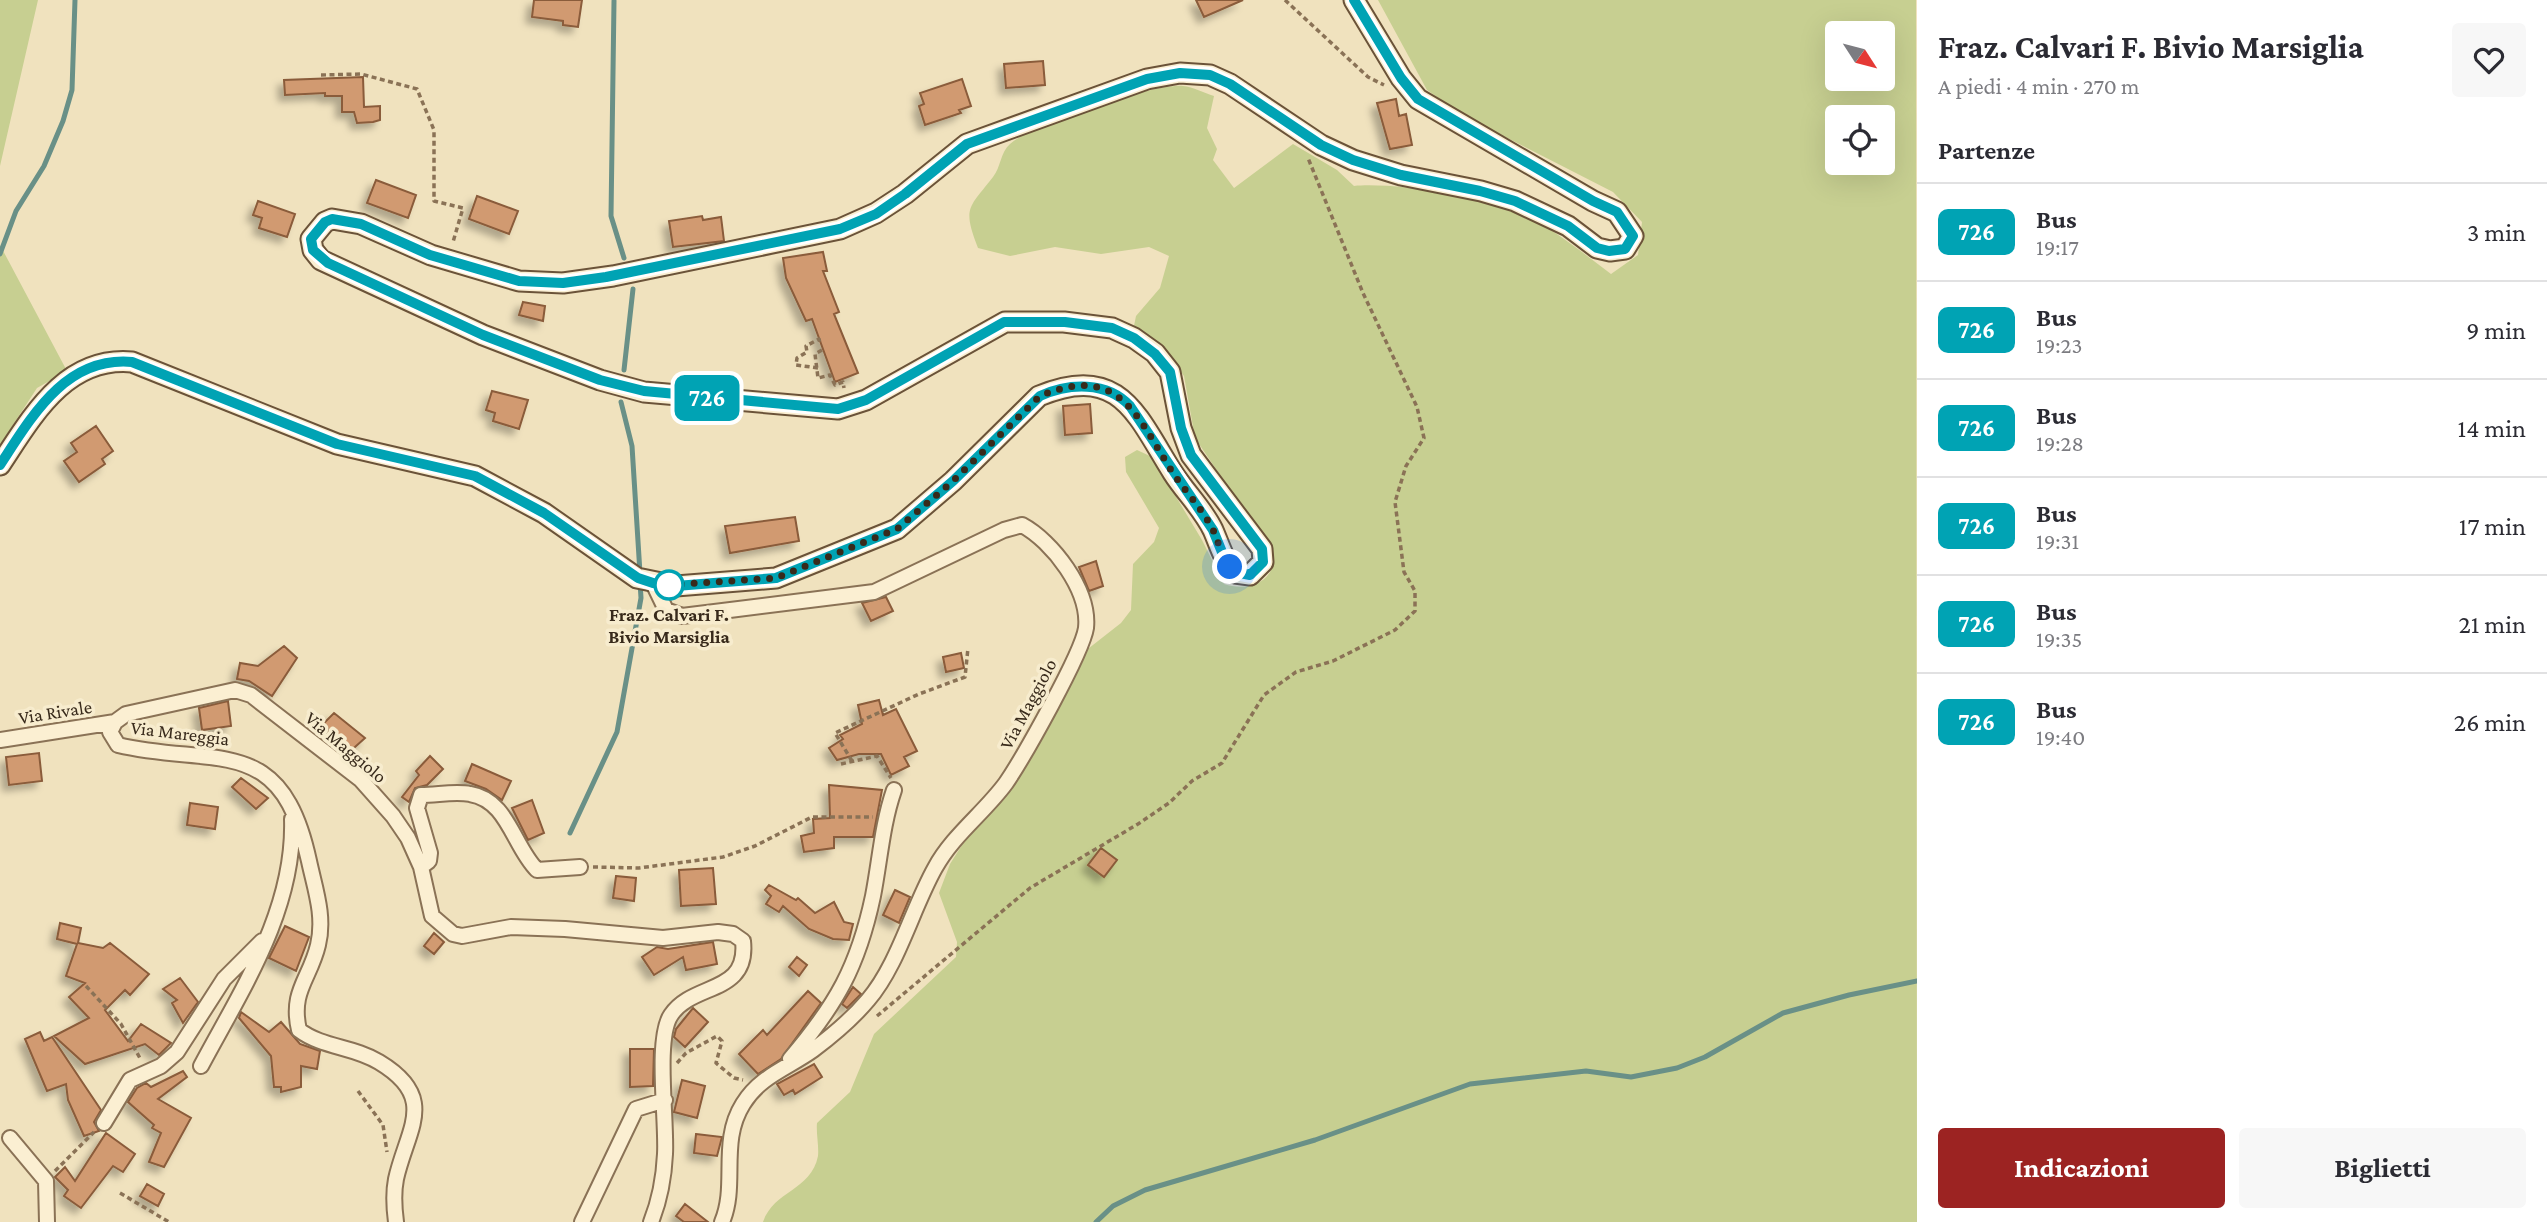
<!DOCTYPE html>
<html lang="it">
<head>
<meta charset="utf-8">
<style>
	body { margin:0; font-family:"Crimson Pro",serif; background:#f7f7f7; color:#2b2b33; height:100vh; display:flex; flex-direction:column; font-size:26px; white-space:nowrap }
	* { box-sizing:border-box; margin:0 }
	p { font-size:23px; color:#7c7c81 }
	.icon { flex:none; width:38px; height:38px; fill:none; stroke:currentColor; stroke-width:2; stroke-linecap:round; stroke-linejoin:round }
	.map { position:relative; flex:1; overflow:hidden }
	.panel { display:flex; flex-direction:column; background:#fff; width:630px }
	.panel>* { flex:none }
	.badge { padding:0 14px; border-radius:10px; font-size:24px; line-height:46px }
	.needle { width:46px; rotate:126deg }
	.fabs { position:absolute; left:1825px; top:21px; display:grid; gap:14px }
	.fabs a { display:grid; place-items:center; width:70px; height:70px; border-radius:7px; background:#fff; box-shadow:0 7px 28px #0002; font-size:35px }
	.you { position:absolute; width:35px; height:35px; margin:-18px; border:5px solid #fff; border-radius:50%; background:#1a73e8; box-shadow:0 0 0 10px #1a73e833 }
	.map>.badge { position:absolute; translate:-50% -50%; box-shadow:0 0 0 4px #fff }
	h2 { padding:0 21px; font-size:26px; line-height:63px }
	.round { display:grid; place-items:center; flex:none; width:74px; height:74px; border-radius:7px; background:#f7f7f7 }
	.head { display:flex; align-items:center; justify-content:space-between; height:119px; padding:0 21px }
	h1 { font-size:33px; font-weight:700; line-height:52px }
	.button { display:flex; gap:14px; margin-top:auto; padding:14px 21px }
	.button a { flex:1; height:80px; border-radius:7px; background:#9c2322; color:#fff; font-size:28px; font-weight:700; line-height:80px; text-align:center }
	.button a+a { background:#f7f7f7; color:#2b2b33 }
	ul { padding:0; list-style:none }
	li { display:flex; align-items:center; gap:21px; height:98px; padding:0 21px; border-top:2px solid #e1e1e2 }
	li div { flex:1 }
	li b { display:block; font-size:26px }
	li em { font-style:normal }
	li .badge { min-width:77px; font-weight:700; text-align:center }
	main { display:flex; flex:1; min-height:0 }
	.map>svg:first-child { display:block }
	.green { fill:#c7cf91; fill-rule:evenodd }
	.lines { fill:none; stroke-linecap:round; stroke-linejoin:round }
	.stream { stroke:#699087; stroke-width:5 }
	.building { fill:#d19a71; stroke:#8a5b3a; stroke-width:2; filter:url(#shadow) }
	.street-casing { stroke:#8a7256; stroke-width:18 }
	.secondary-casing { stroke:#6b5339; stroke-width:23 }
	.path { stroke:#8a7256; stroke-width:3.5; stroke-dasharray:5 3.5; stroke-linecap:butt }
	.street { stroke:#fbefd2; stroke-width:14 }
	.secondary { stroke:#fbefd2; stroke-width:19 }
	.line-casing { stroke:#fff; stroke-width:16 }
	.line { stroke:#00a3b4; stroke-width:10 }
	.walk { stroke:#382a1b; stroke-width:7; stroke-dasharray:0 12.6 }
	.stop-dot { fill:#fff; stroke:#00a3b4; stroke-width:3.5 }
	.labels { text-anchor:middle; dominant-baseline:central; stroke-width:7; stroke-linejoin:round; paint-order:stroke }
	.stop-label { font-size:19px; font-weight:bold; fill:#382a1b; stroke:#f7ecce }
	.street-label { font-size:19px; fill:#382a1b; stroke:#f7ecce }
</style>
</head>
<body>
<main>
<div class="map">
<svg width="1917" height="1222" viewBox="0 0 1917 1222">
	<defs>
		<filter id="shadow"><feDropShadow dx="-6" dy="6" stdDeviation="3.5" flood-color="#0004"/></filter>
	</defs>
	<rect width="100%" height="100%" fill="#f0e2be"/>
	<!-- green -->
	<path class="green" d="M0,0H38L0,166Z
		M1378,0H1916L1917,1222H763C774,1190 811,1191 818,1156C819,1146 816,1133 817,1123L850,1092L874,1034L956,957L957,942L939,893L950,864L1084,652L1121,623L1131,610L1133,564L1154,542L1159,528L1126,472L1125,457L1137,450L1152,457L1202,540L1224,584C1247,592 1275,583 1274,555L1195,438L1184,376L1163,348L1134,326L1136,316L1160,288L1169,256L1149,247L1101,254L1055,247L1010,256L978,248C962,207 969,208 993,177C1001,167 1000,153 1010,144C1030,125 1155,83 1183,86C1193,87 1204,93 1214,96L1207,128L1217,149L1213,160L1234,188L1293,144L1337,170L1354,186C1393,182 1488,197 1523,214C1555,230 1583,253 1611,274L1638,255L1642,222L1613,192L1464,116L1427,90ZM1838,33H1883V79H1838ZM1838,117H1883V163H1838Z
		M0,245L67,371L37,388L0,445Z"/>
	<g class="lines">
		<!-- stream -->
		<path class="stream" d="M614,1L611,216L624,258
			M0,254L16,211L44,166L63,121L72,90L75,0
			M624,370L633,289
			M621,402L632,446L640,573
			M570,833L617,732L641,598L640,582
			M1096,1222L1113,1206L1145,1190L1315,1140L1470,1084L1586,1071L1631,1077L1677,1068L1705,1057L1783,1013L1849,995L1917,981"/>
	</g>
	<!-- building -->
	<path class="building" d="M534,0H582L578,27L563,25V21L532,17Z
		M1196,0H1243L1204,17Z
		M1043,61L1045,85L1006,88L1004,64Z
		M363,77L364,107L380,106V120L373,122L357,123L354,112H342V96H325V93L285,95L284,80Z
		M962,79L971,106L959,110L961,113L925,125L919,106L924,104L920,93Z
		M1396,99L1399,116L1406,114L1412,145L1390,149L1377,103Z
		M376,180L416,195L408,218L367,203Z
		M477,196L518,211L509,234L469,219Z
		M258,201L295,214L287,237L259,228L262,218L253,215Z
		M702,216L703,220L721,217L724,241L673,247L669,221Z
		M823,252L827,271H823L839,312L834,314L858,373L835,382L812,319L806,321L786,278L783,258Z
		M523,302L545,306L543,321L519,315Z
		M492,391L528,400L519,429L493,421L495,413L486,410Z
		M1090,404L1092,433L1065,435L1063,406Z
		M96,426L113,451L102,459L105,464L79,482L64,461L77,452L71,443Z
		M795,517L799,541L730,553L725,526Z
		M1096,561L1103,586L1089,591L1079,567Z
		M886,597L893,611L871,621L862,603Z
		M284,646L297,658L272,696L249,681L237,679L240,663L258,666Z
		M961,653L964,668L946,672L943,657Z
		M879,700L883,715L896,709L917,751L904,757L909,766L891,775L881,754H859L837,760L829,748L843,739L840,735L862,724L858,705Z
		M228,701L231,726L202,730L199,708Z
		M334,713L365,738L345,756L325,739L330,731L324,723Z
		M39,753L42,781L9,785L6,757Z
		M430,756L443,769L427,785L415,788L409,802L402,797L419,775L416,771Z
		M472,764L511,781L502,800L486,789L465,781Z
		M241,778L268,798L256,809L232,787Z
		M829,785L882,790L873,837H834V848L804,852L801,836L814,833L813,819L830,818Z
		M532,800L544,833L528,840L512,808Z
		M190,803L218,807L215,829L187,825Z
		M1101,848L1117,860L1104,877L1088,865Z
		M713,868L716,904L681,906L679,870Z
		M616,876L636,878L634,901L613,898Z
		M769,885L796,900L798,898L815,913L834,902L844,922L853,924L849,940L833,939L809,929L783,906L779,912L766,904L771,896L765,890Z
		M895,890L910,897L899,923L883,915Z
		M60,923L81,928L78,943L103,948L110,943L149,974L130,995L125,990L105,1010L128,1041L141,1024L171,1043L159,1055L145,1044L85,1064L54,1036L89,1018L69,997L85,983L66,976L77,944L57,939Z
		M285,926L309,937L296,971L269,958Z
		M434,933L444,942L434,954L424,946Z
		M713,942L717,964L686,970L683,957L654,975L642,957L657,947L668,949Z
		M797,957L807,965L799,976L789,967Z
		M180,978L198,1002L183,1023L172,1003L177,1000L163,989Z
		M853,987L861,994L847,1008L842,1004Z
		M808,991L821,1003L781,1059L758,1074L739,1054L763,1030L767,1035Z
		M693,1008L708,1022L685,1047L674,1037L676,1029Z
		M241,1012L269,1032L281,1022L300,1044L320,1051L317,1069L301,1066V1087L281,1092V1087H274L271,1056L239,1018Z
		M40,1032L44,1041L52,1037L101,1110L94,1122L99,1131L84,1136L68,1100L66,1084L47,1091L25,1039Z
		M630,1049H654L653,1086L630,1087Z
		M814,1064L822,1077L795,1094L793,1090L784,1095L777,1084Z
		M183,1071L187,1077L158,1099L191,1118L164,1167L149,1162L161,1133L152,1128L154,1125L128,1102L137,1088L146,1083L151,1087Z
		M682,1080L705,1086L697,1118L674,1112Z
		M106,1133L135,1154L123,1172L113,1166L81,1208L64,1196L68,1190L55,1177L65,1167L75,1181Z
		M696,1134L722,1137L717,1156L694,1153Z
		M147,1184L164,1194L158,1206L140,1196Z
		M685,1204L708,1222H684L676,1216Z"/>
	<g class="lines">
		<!-- street casing -->
		<g class="street-casing">
			<path id="street" d="M653,583L666,610L682,616L874,592L1004,530L1022,525C1052,541 1090,590 1086,628C1082,654 1023,758 1006,783C984,813 953,835 935,868C912,909 898,965 868,1000C852,1019 833,1035 813,1050C788,1068 760,1076 743,1104C719,1142 738,1185 722,1222
				M0,740L115,722
				M421,867L429,861L430,853L417,808L421,795C437,795 455,791 470,794C508,800 513,846 537,870L580,867
				M790,1059C836,1005 858,967 873,896C880,860 882,825 894,790
				M201,1066C242,989 295,910 292,819
				M104,1123L130,1080L161,1066L177,1052L224,979L262,941
				M10,1138L46,1181L47,1222
				M396,1222C394,1207 393,1194 396,1179C407,1129 439,1098 379,1062C353,1046 323,1048 299,1030C290,991 310,979 318,945C325,916 315,889 309,861C281,731 216,768 118,745L110,732L115,722L126,714L235,690L251,695L361,780L393,816L408,838L421,867L432,916L453,934L462,936L511,927L565,929L663,938L718,932L733,934L743,941C749,995 693,982 671,1015C655,1038 667,1121 665,1154C664,1176 659,1202 651,1222
				M582,1222L636,1109L665,1100"/>
		</g>
		<!-- secondary casing -->
		<g class="secondary-casing">
			<path id="secondary" d="M0,465C32,417 65,356 132,362L337,444L475,476L544,513L637,578L676,586L776,578L897,529L953,481L1039,396C1120,362 1137,416 1173,473C1185,492 1203,509 1213,530C1220,546 1223,559 1235,573L1250,575L1263,562L1262,549L1191,455L1181,428L1170,372L1155,353L1134,338L1112,328L1064,322H1005L866,400L838,409L644,392L600,380L483,335L321,260L313,250L311,239L325,222L332,219L361,224L431,255L519,281L563,283L613,276L840,229L876,213L905,194L967,144L1147,79L1180,73L1210,75L1230,84L1321,145L1353,160L1401,175L1481,191L1515,201L1568,226L1597,248L1610,251L1625,249L1633,236L1617,212L1593,201L1418,99L1401,78L1354,0"/>
		</g>
		<!-- path -->
		<path class="path" d="M1285,0L1368,77L1384,85
			M321,75L361,74L417,89L434,130V201L463,208L453,242
			M822,350L815,354L818,378L830,375L835,385L843,382L844,388
			M818,368L796,365L797,358L807,352L806,346L819,339L820,343
			M852,761L835,733L919,694L965,677L968,648
			M841,764L877,756L891,778
			M593,867L639,868L723,857L755,846L812,817H873
			M86,986L121,1024L141,1060
			M877,1016L1030,888L1138,824L1169,803L1192,781L1222,763L1264,695L1296,672L1333,661L1395,630L1415,611V591L1404,572L1395,502L1406,466L1424,438L1417,407L1363,293L1308,158
			M677,1063L686,1053L717,1036L722,1041L716,1063L734,1078L743,1080
			M358,1091L383,1125L387,1152
			M55,1171L94,1132
			M120,1193L169,1222"/>
		<!-- street -->
		<use href="#street" class="street"/>
		<!-- secondary -->
		<use href="#secondary" class="secondary"/>
	</g>
	<g class="lines">
		<!-- line casing -->
		<g class="line-casing">
			<path id="line" d="M0,465C32,416 66,356 132,362L337,444L475,476L544,513L638,578L653,583L676,586L776,578L897,529L953,481L1040,396C1069,383 1107,381 1130,406L1213,530L1226,562L1235,572L1250,575L1263,562L1262,549L1191,455L1181,428L1170,372L1155,354L1134,338L1112,328L1065,322H1004L866,400L838,409L644,391L600,380L483,335L328,263L313,250L311,239L325,222L332,219L361,224L430,255L519,281L563,283L606,277L840,229L876,214L905,194L967,144L1147,79L1180,73L1210,75L1230,84L1321,145L1353,160L1401,175L1480,191L1515,201L1568,226L1597,248L1609,251L1625,249L1633,236L1617,212L1593,201L1418,99L1401,78L1354,0"/>
		</g>
		<!-- line -->
		<use href="#line" class="line"/>
		<!-- walk -->
		<path class="walk" d="M669,585L776,578L897,529L953,481L1040,396C1118,363 1136,414 1171,470C1184,490 1201,507 1212,528C1219,541 1220,555 1230,567"/>
	</g>
	<!-- markers -->
	<circle class="stop-dot" cx="669" cy="585" r="14"/>
	<g class="labels">
		<!-- stop labels -->
		<g class="stop-label">
			<text x="669" y="614">Fraz. Calvari F.<tspan x="669" dy="22">Bivio Marsiglia</tspan></text>
		</g>
		<!-- street labels -->
		<g class="street-label">
			<text transform="translate(1028 704) rotate(-62)">Via Maggiolo</text>
			<text transform="translate(55 712) rotate(-9)">Via Rivale</text>
			<text transform="translate(180 733) rotate(7)">Via Mareggia</text>
			<text transform="translate(346 747) rotate(40)">Via Maggiolo</text>
		</g>
	</g>
</svg>
<div class="fabs">
<a><svg class="needle" viewBox="-14 -14 28 28"><path d="M0-13l5 13h-10z" fill="#e53935"/><path d="M0 13l5-13h-10z" fill="#7c7c81"/></svg></a>
<a><svg class="icon" aria-label="locate" viewBox="0 0 24 24"><circle cx="12" cy="12" r="6"/><path d="M12 2v4M12 18v4M2 12h4M18 12h4"/></svg></a>
</div>
<div class="you" style="left:1230px;top:567px"></div>
<b class="badge" style="left:707px;top:398px;background:#00a3b4;color:#fff">726</b>
</div>
<section class="panel">
<div class="head"><div><h1>Fraz. Calvari F. Bivio Marsiglia</h1><p>A piedi · 4 min · 270 m</p></div><a class="round"><svg class="icon" aria-label="heart" viewBox="0 0 24 24"><path d="M12 20l-8-8c-3-5 5-10 8-4 3-6 11-1 8 4z"/></svg></a></div>
<h2>Partenze</h2>
<ul>
<li><span class="badge" style="background:#00a3b4;color:#fff">726</span><div><b>Bus</b><p>19:17</p></div><em>3 min</em></li>
<li><span class="badge" style="background:#00a3b4;color:#fff">726</span><div><b>Bus</b><p>19:23</p></div><em>9 min</em></li>
<li><span class="badge" style="background:#00a3b4;color:#fff">726</span><div><b>Bus</b><p>19:28</p></div><em>14 min</em></li>
<li><span class="badge" style="background:#00a3b4;color:#fff">726</span><div><b>Bus</b><p>19:31</p></div><em>17 min</em></li>
<li><span class="badge" style="background:#00a3b4;color:#fff">726</span><div><b>Bus</b><p>19:35</p></div><em>21 min</em></li>
<li><span class="badge" style="background:#00a3b4;color:#fff">726</span><div><b>Bus</b><p>19:40</p></div><em>26 min</em></li>
</ul>
<div class="button"><a>Indicazioni</a><a>Biglietti</a></div>
</section>
</main>
</body>
</html>
